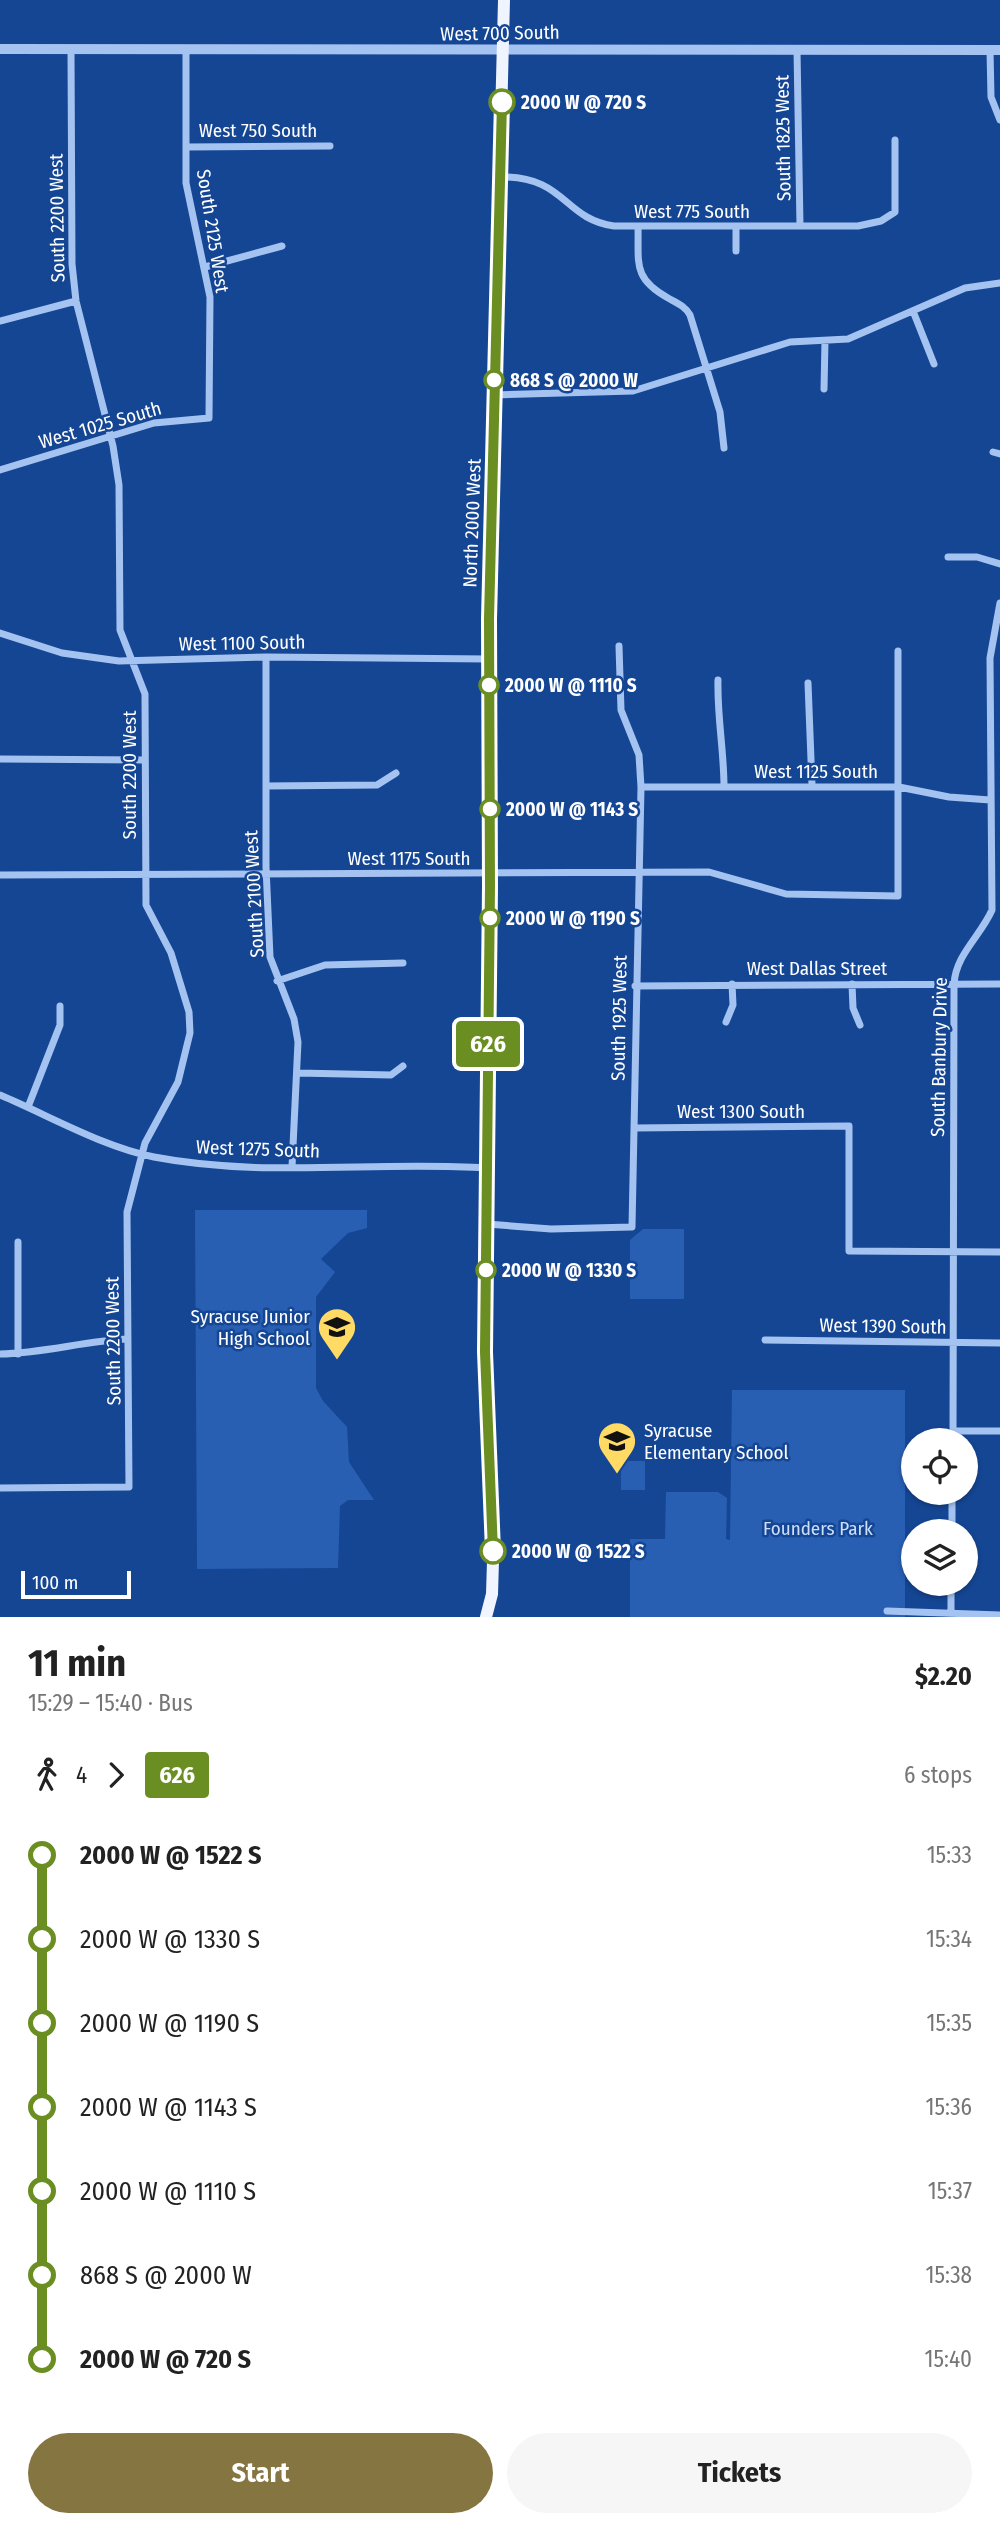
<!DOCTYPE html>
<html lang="en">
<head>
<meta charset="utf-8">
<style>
	body { margin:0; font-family:"Fira Sans Condensed",sans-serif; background:#f6f6f6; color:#222; height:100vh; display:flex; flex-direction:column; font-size:26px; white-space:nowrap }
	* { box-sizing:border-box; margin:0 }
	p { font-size:23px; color:#767676 }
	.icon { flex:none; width:38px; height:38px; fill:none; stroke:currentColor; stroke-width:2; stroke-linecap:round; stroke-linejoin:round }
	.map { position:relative; height:1617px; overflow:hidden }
	.sheet { display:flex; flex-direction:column; background:#fff; flex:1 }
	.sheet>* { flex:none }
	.badge { padding:0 14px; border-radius:5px; font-size:24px; line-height:46px }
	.fabs { position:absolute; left:901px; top:1428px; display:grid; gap:14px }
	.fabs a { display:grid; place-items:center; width:77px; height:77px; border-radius:50%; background:#fff; box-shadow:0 2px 5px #0004; font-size:35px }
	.scale { position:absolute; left:21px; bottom:18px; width:110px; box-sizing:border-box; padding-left:7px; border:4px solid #fff; border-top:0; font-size:19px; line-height:24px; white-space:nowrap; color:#fff; -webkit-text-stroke:5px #154694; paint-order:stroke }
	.map>.badge { position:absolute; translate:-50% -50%; box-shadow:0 0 0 4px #fff }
	.legs { display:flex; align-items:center; gap:10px; height:77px; padding:0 28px; font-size:23px }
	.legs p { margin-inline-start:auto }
	.summary { display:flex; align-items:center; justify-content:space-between; height:119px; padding:0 28px }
	h1 { font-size:38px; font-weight:700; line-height:52px }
	.primary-button { display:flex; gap:14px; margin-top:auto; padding:14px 28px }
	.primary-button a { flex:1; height:80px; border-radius:42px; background:#857540; color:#fff; font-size:28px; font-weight:700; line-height:80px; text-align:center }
	.primary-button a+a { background:#f6f6f6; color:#222 }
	ul { padding:0 28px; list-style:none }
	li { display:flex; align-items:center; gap:24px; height:84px; font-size:26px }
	li i { display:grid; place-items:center; width:10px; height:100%; margin:0 9px; background:currentColor }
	li i::after { content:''; width:18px; height:18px; margin:-9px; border:5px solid; border-radius:50%; background:#fff }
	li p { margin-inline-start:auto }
	li:first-child i { background:linear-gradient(#0000 50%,currentColor 0) }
	li:last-child i { background:linear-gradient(currentColor 50%,#0000 0) }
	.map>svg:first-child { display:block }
	.green { fill:#285fb3 }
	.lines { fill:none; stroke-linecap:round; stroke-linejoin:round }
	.minor { stroke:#a5c3f1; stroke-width:7 }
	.tertiary { stroke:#a5c3f1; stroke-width:10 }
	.primary { stroke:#eff4ff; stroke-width:12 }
	.line-1-casing { stroke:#fff; stroke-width:16 }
	.line-1 { stroke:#6b8e23; stroke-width:10 }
	.stop-1-dot { fill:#fff; stroke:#6b8e23; stroke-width:3.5 }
	.labels { text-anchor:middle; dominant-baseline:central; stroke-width:5; stroke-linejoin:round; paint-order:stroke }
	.street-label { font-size:19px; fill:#fff; stroke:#154694 }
	.stop-label { font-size:19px; font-weight:bold; fill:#fff; stroke:#154694; text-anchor:start }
	.poi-label { font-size:19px; fill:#fff; stroke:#154694; text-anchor:end }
	.park-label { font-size:19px; fill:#ccdffc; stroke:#154694 }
</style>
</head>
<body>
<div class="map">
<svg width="1000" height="1617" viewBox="0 0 1000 1617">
	<rect width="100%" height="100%" fill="#154694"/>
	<!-- green -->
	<path class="green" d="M195,1210H367V1228L348,1233L321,1259L335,1272L316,1297V1388L323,1401L347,1427L349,1462L374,1500H348L340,1506L338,1568L197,1569Z
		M643,1229H684V1299H630V1240Z
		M732,1390H905V1617H630V1539H665L666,1492H718L727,1498L726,1539L730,1540Z
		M621,1461H645V1490H621Z"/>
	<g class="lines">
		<!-- minor -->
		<path class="minor" d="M797,50L800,226
			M990,50L991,97L1000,120
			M186,147L330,146
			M500,177C566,176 563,219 614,226H858L881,221L895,212V140
			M638,226C639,263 632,278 668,298C677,303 685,306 690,315L720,412L724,448
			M736,226V251
			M205,267L282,246
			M913,311L934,364
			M0,321L76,301
			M824,389L825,341
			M494,395L633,391L790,342L848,339L965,288L1000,283
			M993,452L1000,454
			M0,470L154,423L209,418L210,297L186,183V49
			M948,557H977L1000,564
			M0,633L62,653L119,661L266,657L489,659
			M266,657V867L270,957L294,1019L298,1042L292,1167
			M718,680C717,716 724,751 724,787
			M808,683L812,785
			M0,759L145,760
			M266,786L377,785L396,773
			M641,787H899L949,797L990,800
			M0,875L709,872L786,894L898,896V651
			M277,981L325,965L403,963
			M852,984L853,1008L860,1025
			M635,986L1000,984
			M726,1022L733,1005L732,984
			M298,1073L391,1075L403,1066
			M0,1095C50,1116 101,1146 154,1157C263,1178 375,1161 486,1168
			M28,1107L60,1025V1006
			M634,1128L849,1126V1251L1000,1252
			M487,1224L551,1229L632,1227L641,787L639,755L621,710L619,646
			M18,1242V1354
			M765,1340L1000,1343
			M0,1354C44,1353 84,1341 128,1339
			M953,1431H1000
			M953,1440L954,984C956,954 980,937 992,910L990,658L1000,603
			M0,1488L129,1487L127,1212L145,1143L178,1082L190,1033L189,1012L171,953L146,905L145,694L120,630L119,485L113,446L76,301L72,264L71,50
			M952,1531V1493
			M887,1611L1000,1615
			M951,1617V1584"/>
		<!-- tertiary -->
		<path class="tertiary" d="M0,49L1000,50"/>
		<!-- primary -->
		<path class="primary" d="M486,1617L492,1594L493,1561L485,1352L490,887L489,598L504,0"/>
	</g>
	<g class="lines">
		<!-- line-1 casing -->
		<g class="line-1-casing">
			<path id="line-1" d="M493,1551L485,1352L490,887L489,619L502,102"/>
		</g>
		<!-- line-1 -->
		<use href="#line-1" class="line-1"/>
	</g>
	<!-- icons -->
	<defs>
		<g id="school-pin" transform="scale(2.0125)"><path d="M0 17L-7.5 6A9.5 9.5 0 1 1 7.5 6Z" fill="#ffdb65" stroke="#154694"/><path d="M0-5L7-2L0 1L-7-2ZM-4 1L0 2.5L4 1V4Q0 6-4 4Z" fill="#111"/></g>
	</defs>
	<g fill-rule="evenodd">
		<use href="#school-pin" x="337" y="1327"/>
		<use href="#school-pin" x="617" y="1441"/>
	</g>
	<!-- markers -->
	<g class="stop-1-dot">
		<circle cx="502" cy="102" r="12"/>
		<circle cx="494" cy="380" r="9"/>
		<circle cx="489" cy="685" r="9"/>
		<circle cx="490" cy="809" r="9"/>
		<circle cx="490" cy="918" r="9"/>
		<circle cx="486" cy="1270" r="9"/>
		<circle cx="493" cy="1551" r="12"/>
	</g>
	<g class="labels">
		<!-- street labels -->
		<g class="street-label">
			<text transform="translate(500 33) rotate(-1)">West 700 South</text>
			<text x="258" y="130">West 750 South</text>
			<text transform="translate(783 138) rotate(-91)">South 1825 West</text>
			<text x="692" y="211">West 775 South</text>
			<text transform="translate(57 218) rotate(-91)">South 2200 West</text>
			<text transform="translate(213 231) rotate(81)">South 2125 West</text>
			<text transform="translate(100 425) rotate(-16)">West 1025 South</text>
			<text transform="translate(472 523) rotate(-88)">North 2000 West</text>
			<text transform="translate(242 643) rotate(-1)">West 1100 South</text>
			<text x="816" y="771">West 1125 South</text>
			<text transform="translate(129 775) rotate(-90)">South 2200 West</text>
			<text x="409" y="858">West 1175 South</text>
			<text transform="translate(254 894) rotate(-93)">South 2100 West</text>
			<text x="817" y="968">West Dallas Street</text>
			<text transform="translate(619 1018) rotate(-89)">South 1925 West</text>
			<text transform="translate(939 1057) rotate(-89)">South Banbury Drive</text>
			<text x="741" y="1111">West 1300 South</text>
			<text transform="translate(258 1149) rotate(2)">West 1275 South</text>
			<text transform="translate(883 1326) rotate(1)">West 1390 South</text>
			<text transform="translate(113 1341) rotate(-91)">South 2200 West</text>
		</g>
		<!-- stop labels -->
		<g class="stop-label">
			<text x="521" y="102">2000 W @ 720 S</text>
			<text x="510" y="380">868 S @ 2000 W</text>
			<text x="505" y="685">2000 W @ 1110 S</text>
			<text x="506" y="809">2000 W @ 1143 S</text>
			<text x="506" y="918">2000 W @ 1190 S</text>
			<text x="502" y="1270">2000 W @ 1330 S</text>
			<text x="512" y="1551">2000 W @ 1522 S</text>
		</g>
		<!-- poi labels -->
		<g class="poi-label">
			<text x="310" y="1316">Syracuse Junior<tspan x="310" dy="22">High School</tspan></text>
			<text x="644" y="1430" text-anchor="start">Syracuse<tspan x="644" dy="22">Elementary School</tspan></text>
		</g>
		<!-- park labels -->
		<g class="park-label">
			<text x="818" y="1528">Founders Park</text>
		</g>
	</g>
</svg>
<div class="fabs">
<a><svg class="icon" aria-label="locate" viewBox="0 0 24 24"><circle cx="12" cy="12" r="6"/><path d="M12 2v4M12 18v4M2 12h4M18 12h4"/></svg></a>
<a><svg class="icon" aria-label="layers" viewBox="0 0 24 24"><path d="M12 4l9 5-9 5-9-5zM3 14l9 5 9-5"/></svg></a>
</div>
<div class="scale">100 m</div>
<b class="badge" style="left:488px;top:1044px;background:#6b8e23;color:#fff">626</b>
</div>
<section class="sheet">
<div class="summary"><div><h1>11 min</h1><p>15:29 – 15:40 · Bus</p></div><b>$2.20</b></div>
<div class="legs"><svg class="icon" aria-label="walk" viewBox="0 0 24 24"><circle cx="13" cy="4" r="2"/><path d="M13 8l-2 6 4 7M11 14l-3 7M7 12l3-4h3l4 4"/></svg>4<svg class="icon" aria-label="forward" viewBox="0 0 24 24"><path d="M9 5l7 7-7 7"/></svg><b class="badge" style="background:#6b8e23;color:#fff">626</b><p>6 stops</p></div>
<ul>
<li><i style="color:#6b8e23"></i><b>2000 W @ 1522 S</b><p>15:33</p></li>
<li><i style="color:#6b8e23"></i><span>2000 W @ 1330 S</span><p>15:34</p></li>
<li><i style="color:#6b8e23"></i><span>2000 W @ 1190 S</span><p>15:35</p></li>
<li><i style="color:#6b8e23"></i><span>2000 W @ 1143 S</span><p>15:36</p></li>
<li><i style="color:#6b8e23"></i><span>2000 W @ 1110 S</span><p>15:37</p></li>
<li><i style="color:#6b8e23"></i><span>868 S @ 2000 W</span><p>15:38</p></li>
<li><i style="color:#6b8e23"></i><b>2000 W @ 720 S</b><p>15:40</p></li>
</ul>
<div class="primary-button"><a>Start</a><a>Tickets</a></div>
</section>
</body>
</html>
